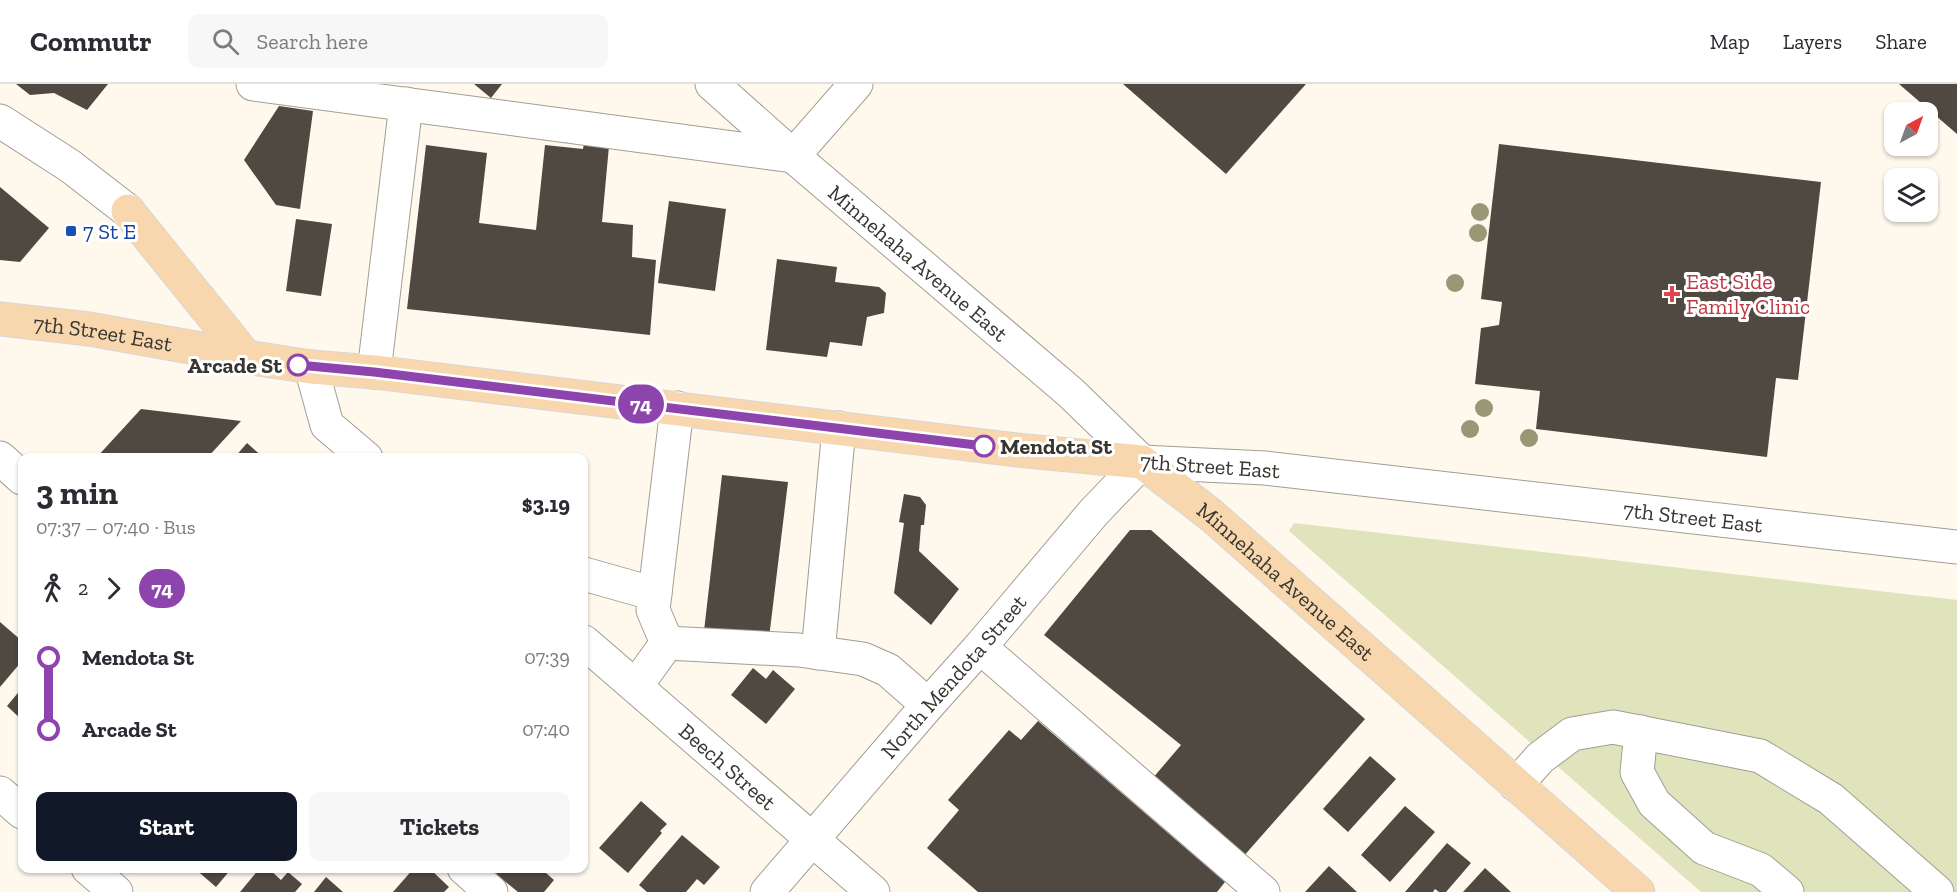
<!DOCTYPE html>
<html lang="en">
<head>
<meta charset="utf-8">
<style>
	body { margin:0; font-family:"Zilla Slab",serif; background:#f7f7f7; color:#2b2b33; height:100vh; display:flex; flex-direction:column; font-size:22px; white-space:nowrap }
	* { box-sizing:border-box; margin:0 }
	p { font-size:20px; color:#7c7c81 }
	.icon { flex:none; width:33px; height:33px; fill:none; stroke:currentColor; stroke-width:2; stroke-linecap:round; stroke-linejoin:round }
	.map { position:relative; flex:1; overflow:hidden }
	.details { position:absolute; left:18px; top:369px; width:570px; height:420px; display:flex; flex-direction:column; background:#fff; border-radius:12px; box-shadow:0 2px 4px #0004 }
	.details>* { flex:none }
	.badge { padding:0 12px; border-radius:20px; font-size:21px; line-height:39px }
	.needle { width:39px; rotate:41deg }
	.buttons { position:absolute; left:1884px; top:18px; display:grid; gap:12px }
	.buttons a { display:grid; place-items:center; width:54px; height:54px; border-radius:12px; background:#fff; box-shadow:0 2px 4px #0004; font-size:30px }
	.map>.badge { position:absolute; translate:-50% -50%; box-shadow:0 0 0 3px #fff }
	.legs { display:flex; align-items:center; gap:9px; height:66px; padding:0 18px; font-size:20px }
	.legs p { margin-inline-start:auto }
	.head { display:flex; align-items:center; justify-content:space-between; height:102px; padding:0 18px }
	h1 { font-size:33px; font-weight:800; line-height:45px }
	.button { display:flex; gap:12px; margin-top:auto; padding:12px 18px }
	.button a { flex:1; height:69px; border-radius:12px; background:#111827; color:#fff; font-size:24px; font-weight:800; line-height:69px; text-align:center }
	.button a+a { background:#f7f7f7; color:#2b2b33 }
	ul { padding:0 18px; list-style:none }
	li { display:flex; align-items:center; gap:21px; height:72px; font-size:22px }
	li i { display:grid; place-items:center; width:9px; height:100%; margin:0 8px; background:currentColor }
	li i::after { content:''; width:15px; height:15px; margin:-8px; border:4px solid; border-radius:50%; background:#fff }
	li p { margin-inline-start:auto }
	li:first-child i { background:linear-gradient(#0000 50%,currentColor 0) }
	li:last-child i { background:linear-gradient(currentColor 50%,#0000 0) }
	header { display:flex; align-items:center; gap:36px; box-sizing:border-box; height:84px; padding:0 30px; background:#fff; border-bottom:2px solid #e1e1e2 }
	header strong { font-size:28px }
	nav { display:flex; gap:33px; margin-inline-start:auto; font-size:21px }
	.search { width:420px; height:54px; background:#f7f7f7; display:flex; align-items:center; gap:15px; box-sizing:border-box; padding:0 21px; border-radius:12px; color:#7c7c81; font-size:22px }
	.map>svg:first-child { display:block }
	.green { fill:#e0e4bc }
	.building { fill:#4f4941 }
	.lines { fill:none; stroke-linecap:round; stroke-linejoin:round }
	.minor-casing { stroke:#a39d93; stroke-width:35 }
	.major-casing { stroke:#d7d7d6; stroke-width:35 }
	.minor { stroke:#fff; stroke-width:33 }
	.major { stroke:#f8d7ae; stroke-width:33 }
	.tree { fill:#989776 }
	.line-1-casing { stroke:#fff; stroke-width:14 }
	.line-1 { stroke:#8e44ad; stroke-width:9 }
	.transit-dot { fill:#1a4fb4; stroke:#fff; stroke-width:2 }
	.health-dot { fill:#e0444e; stroke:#fff; stroke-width:2 }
	.stop-1-dot { fill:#fff; stroke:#8e44ad; stroke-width:3 }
	.labels { text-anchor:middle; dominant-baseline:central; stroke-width:6; stroke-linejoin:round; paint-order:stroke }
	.transit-label { font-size:22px; fill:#164399; stroke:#fff; text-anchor:start }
	.street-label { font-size:22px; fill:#373530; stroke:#fff }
	.health-label { font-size:22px; fill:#be3a42; stroke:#fff; text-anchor:start }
	.stop-label { font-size:22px; font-weight:bold; fill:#373530; stroke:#fff; text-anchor:end }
</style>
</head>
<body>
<header>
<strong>Commutr</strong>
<div class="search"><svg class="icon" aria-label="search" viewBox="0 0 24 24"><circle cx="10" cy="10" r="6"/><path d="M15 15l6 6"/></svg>Search here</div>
<nav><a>Map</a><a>Layers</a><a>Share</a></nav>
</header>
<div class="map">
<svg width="1957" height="808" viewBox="0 0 1957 808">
	<rect width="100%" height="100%" fill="#fff8ed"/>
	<!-- green -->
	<path class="green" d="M1294,439L1957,516V808H1701L1289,447Z"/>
	<!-- building -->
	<path class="building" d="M16,0H108L87,26L54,9L30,11Z
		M474,0H502L491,14Z
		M1123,0H1306L1226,90Z
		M1899,0H1957V50Z
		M279,22L313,27L300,125L276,121L244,76Z
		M584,59L609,62L602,138L633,141L632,173L656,176L650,251L407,225L426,61L487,69L479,139L536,146L545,61L583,65Z
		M1499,60L1821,98L1798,296L1776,294L1767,373L1536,345L1540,307L1475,300L1481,244L1499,241L1502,218L1481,215Z
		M0,103L49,144L20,178L0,176Z
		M669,117L726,125L715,207L658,199Z
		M296,135L332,140L321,212L286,207Z
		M777,175L837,183L835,198L879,203L886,209L884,229L867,233L862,262L830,258L827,273L766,266Z
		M141,325L241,337L207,374H96Z
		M247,359L264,374H234Z
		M722,391L788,398L769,554L704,547Z
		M904,410L920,413L926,421L924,441H921L919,467L959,505L931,541L894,509L904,439L899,438Z
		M1130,446H1151L1365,635L1242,774L1152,695L1181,661L1044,551Z
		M0,538L22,557V577L0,603Z
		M753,584L766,595L773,586L795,605L766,640L731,611Z
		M22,604V636L7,622Z
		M1038,637L1225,798L1217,808H978L927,764L959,726L948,716L1009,646L1021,656Z
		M1370,672L1396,695L1348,748L1323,725Z
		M641,717L667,740L660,747L662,749L628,789L599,764Z
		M1405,722L1435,748L1390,798L1361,771Z
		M682,751L720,783L704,801L697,795L686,808H647L639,801Z
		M1447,759L1471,779L1446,808H1439L1435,805L1433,808H1405Z
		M1329,782L1357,808H1305Z
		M194,784H232L216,803Z
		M260,784H268L281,796L288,788L302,800L295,808H240Z
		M414,784H429L449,803L444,808H393Z
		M500,784H549L546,789L554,796L544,808H518L496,790Z
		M1485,784L1511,808H1463Z
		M326,793L343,808H314Z"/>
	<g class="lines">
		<!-- minor casing -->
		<g class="minor-casing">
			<g id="minor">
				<path d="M253,0L793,72L856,0"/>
				<path id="s1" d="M712,0L793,72L1071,309L1142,378"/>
				<path d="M0,37L70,82L128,127"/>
				<path d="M311,283L327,341L366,374"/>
				<path d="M374,288L406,20"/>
				<path d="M0,374L22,394"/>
				<path id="s2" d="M1142,378L1265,384L1957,463"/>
				<path d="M584,490L655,510"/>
				<path id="s3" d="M584,558L873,808"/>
				<path d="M667,559L653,526L677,324"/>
				<path d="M980,563L1263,808"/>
				<path d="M818,569L839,344"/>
				<path d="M636,602L667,559L799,566L863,575L888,586L928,621"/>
				<path d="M1641,648L1637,688L1654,719L1704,764L1761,786L1787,808"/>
				<path d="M1516,701L1540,674L1572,650L1613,643L1760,672L1831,715L1937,808"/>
				<path d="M0,709L22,728"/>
				<path d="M88,784L116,808"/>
				<path d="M464,784L491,808"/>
				<path id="s4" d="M767,808L928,621L980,563L1094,428L1142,378"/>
			</g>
		</g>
		<!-- major casing -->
		<g class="major-casing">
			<g id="major">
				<path d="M128,127L246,273"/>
				<path id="s5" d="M0,235L89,245L246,273L311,283L374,288L1016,366L1142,378L1211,431L1638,808"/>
			</g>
		</g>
		<!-- minor -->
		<use href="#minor" class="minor"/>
		<!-- major -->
		<use href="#major" class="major"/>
	</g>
	<!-- trees -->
	<g class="tree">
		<circle cx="1480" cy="128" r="9"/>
		<circle cx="1478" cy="149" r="9"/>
		<circle cx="1455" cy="199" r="9"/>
		<circle cx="1484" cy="324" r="9"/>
		<circle cx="1470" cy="345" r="9"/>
		<circle cx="1529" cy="354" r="9"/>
	</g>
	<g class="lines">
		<!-- line-1 casing -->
		<g class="line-1-casing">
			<path id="line-1" d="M298,281L374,288L984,362"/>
		</g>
		<!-- line-1 -->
		<use href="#line-1" class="line-1"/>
	</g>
	<!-- markers -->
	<rect class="transit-dot" x="65" y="141" width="12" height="12" rx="3"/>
	<path class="health-dot" d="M1669 201h6v6h6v6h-6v6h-6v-6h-6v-6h6z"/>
	<g class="stop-1-dot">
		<circle cx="298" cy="281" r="10"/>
		<circle cx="984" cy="362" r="10"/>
	</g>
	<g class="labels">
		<!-- transit labels -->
		<g class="transit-label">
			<text x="83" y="147">7 St E</text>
		</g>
		<!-- street labels -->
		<g class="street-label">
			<text stroke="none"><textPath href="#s1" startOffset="273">Minnehaha Avenue East</textPath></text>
			<text stroke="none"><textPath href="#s5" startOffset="104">7th Street East</textPath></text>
			<text transform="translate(1210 382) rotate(4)">7th Street East</text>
			<text stroke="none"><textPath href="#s2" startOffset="554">7th Street East</textPath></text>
			<text stroke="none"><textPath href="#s5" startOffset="1338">Minnehaha Avenue East</textPath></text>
			<text stroke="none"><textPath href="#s4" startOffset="285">North Mendota Street</textPath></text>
			<text stroke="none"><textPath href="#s3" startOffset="190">Beech Street</textPath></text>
		</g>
		<!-- health labels -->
		<g class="health-label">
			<text x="1686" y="197">East Side<tspan x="1686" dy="25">Family Clinic</tspan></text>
		</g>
		<!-- stop labels -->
		<g class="stop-label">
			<text x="282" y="281">Arcade St</text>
			<text x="1000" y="362" text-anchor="start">Mendota St</text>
		</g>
	</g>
</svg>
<div class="buttons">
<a><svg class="needle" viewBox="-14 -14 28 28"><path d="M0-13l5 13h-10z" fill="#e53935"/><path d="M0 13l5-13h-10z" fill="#7c7c81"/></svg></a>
<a><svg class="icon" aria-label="layers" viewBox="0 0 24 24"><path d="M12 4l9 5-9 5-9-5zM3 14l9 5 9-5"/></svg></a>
</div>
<b class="badge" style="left:641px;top:320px;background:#8e44ad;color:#fff">74</b>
<section class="details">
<div class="head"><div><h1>3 min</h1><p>07:37 – 07:40 · Bus</p></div><b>$3.19</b></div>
<div class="legs"><svg class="icon" aria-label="walk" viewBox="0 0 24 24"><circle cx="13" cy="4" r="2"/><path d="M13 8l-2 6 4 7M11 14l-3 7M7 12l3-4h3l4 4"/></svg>2<svg class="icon" aria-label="forward" viewBox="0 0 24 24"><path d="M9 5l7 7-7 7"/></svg><b class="badge" style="background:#8e44ad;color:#fff">74</b></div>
<ul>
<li><i style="color:#8e44ad"></i><b>Mendota St</b><p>07:39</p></li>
<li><i style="color:#8e44ad"></i><b>Arcade St</b><p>07:40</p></li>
</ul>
<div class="button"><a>Start</a><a>Tickets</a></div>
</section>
</div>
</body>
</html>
